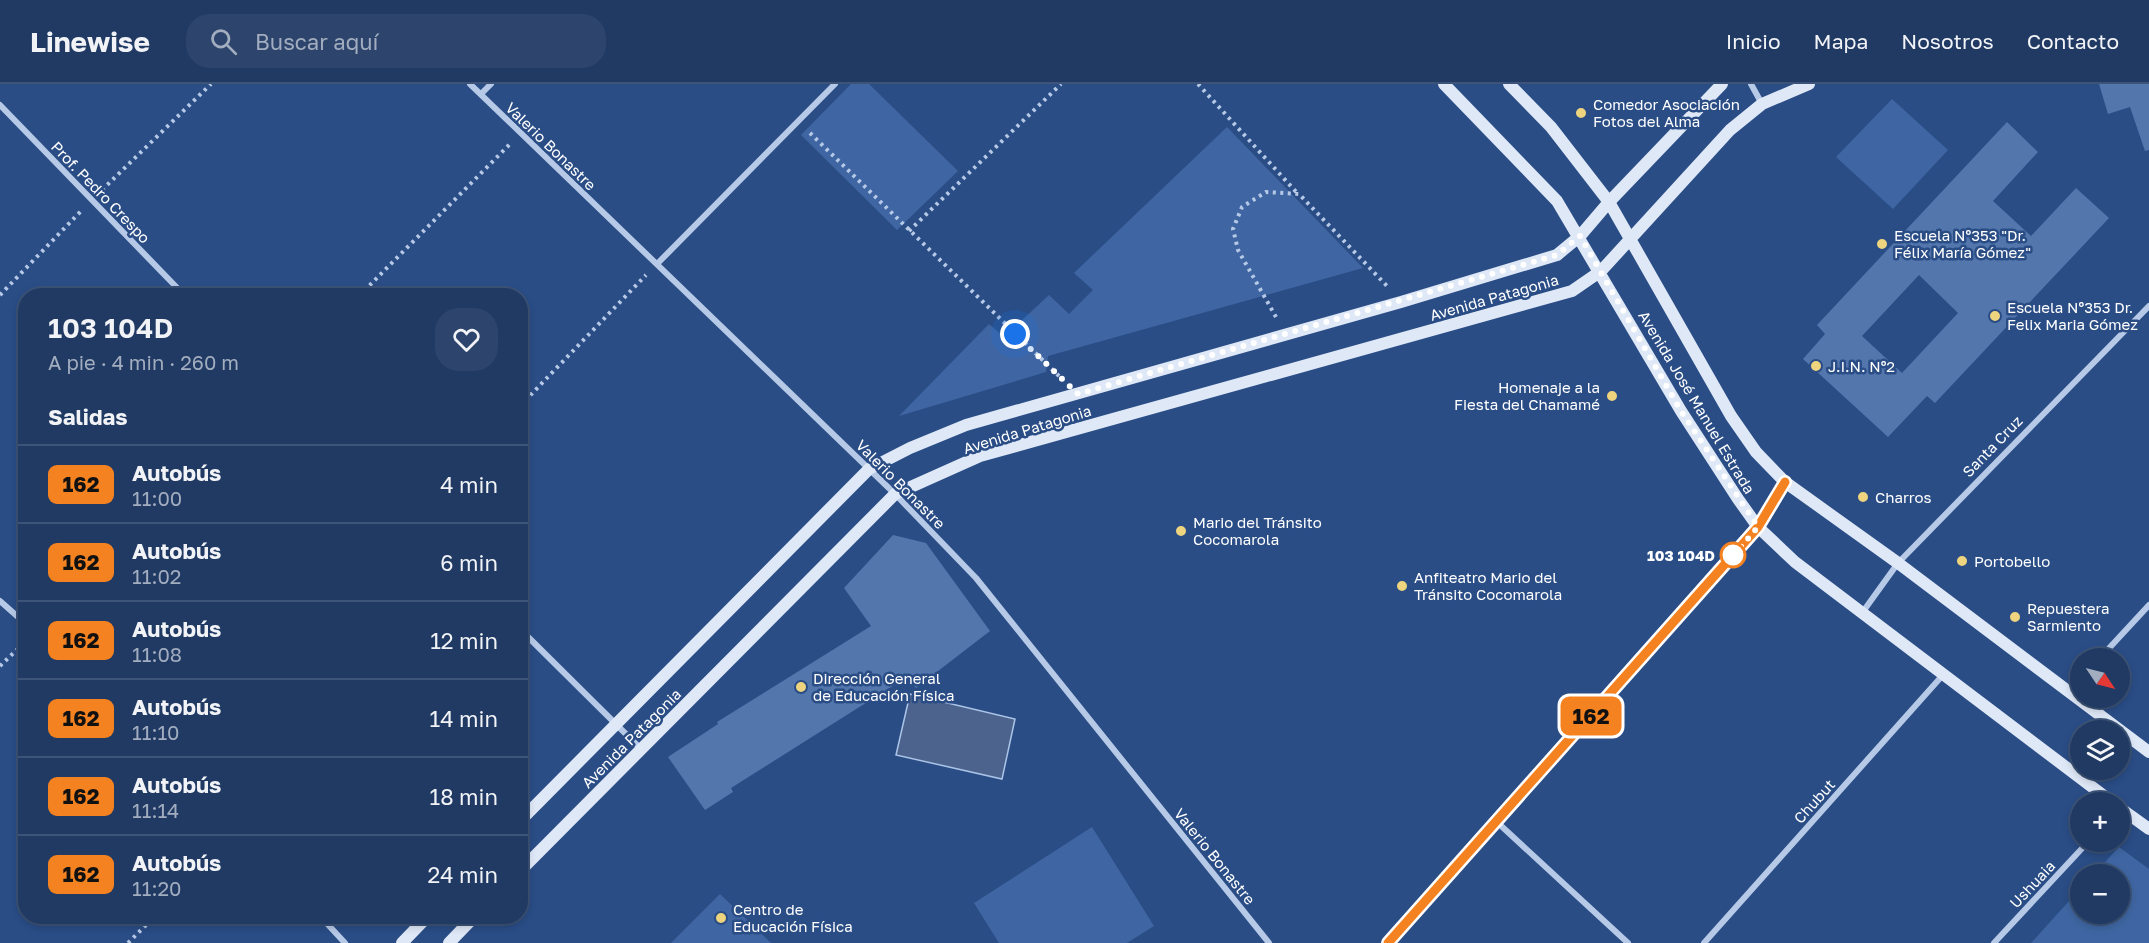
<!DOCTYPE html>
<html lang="es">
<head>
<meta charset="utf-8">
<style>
	body { margin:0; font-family:"Golos Text",sans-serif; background:#2d456d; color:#f1f3f6; height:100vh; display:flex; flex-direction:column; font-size:22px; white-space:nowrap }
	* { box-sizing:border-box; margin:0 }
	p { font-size:20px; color:#a2adbf }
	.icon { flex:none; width:33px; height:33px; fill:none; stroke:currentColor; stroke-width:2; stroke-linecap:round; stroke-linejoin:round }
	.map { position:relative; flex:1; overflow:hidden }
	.drawer { position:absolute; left:18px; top:204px; width:510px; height:636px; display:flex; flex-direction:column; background:#203a64; border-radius:24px; box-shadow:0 3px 9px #0003,0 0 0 2px #3d5478 }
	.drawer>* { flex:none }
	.badge { padding:0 12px; border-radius:9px; font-size:21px; line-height:39px }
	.needle { width:39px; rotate:125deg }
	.buttons { position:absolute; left:2070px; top:564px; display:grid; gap:12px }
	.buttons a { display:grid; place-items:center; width:60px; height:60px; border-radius:50%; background:#203a64; box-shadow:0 3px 9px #0003,0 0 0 2px #3d5478; font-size:30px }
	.you { position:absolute; width:30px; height:30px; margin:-15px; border:4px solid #fff; border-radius:50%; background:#1a73e8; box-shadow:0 0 0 9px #1a73e833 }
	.map>.badge { position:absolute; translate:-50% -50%; box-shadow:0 0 0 3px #fff }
	h2 { padding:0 30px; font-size:22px; line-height:54px }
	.round { display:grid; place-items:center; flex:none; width:63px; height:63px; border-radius:24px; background:#2d456d }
	.summary { display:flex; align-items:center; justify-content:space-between; height:102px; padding:0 30px }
	h1 { font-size:28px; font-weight:600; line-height:45px }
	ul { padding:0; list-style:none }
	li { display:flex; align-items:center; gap:18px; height:78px; padding:0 30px; border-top:2px solid #3d5478 }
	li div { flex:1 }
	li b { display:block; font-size:22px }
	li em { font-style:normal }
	li .badge { min-width:66px; font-weight:700; text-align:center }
	header { display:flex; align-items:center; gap:36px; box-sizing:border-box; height:84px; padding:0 30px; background:#203a64; border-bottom:2px solid #3d5478 }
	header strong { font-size:28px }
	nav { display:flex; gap:33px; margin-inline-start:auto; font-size:21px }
	.search { width:420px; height:54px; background:#2d456d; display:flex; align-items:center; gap:15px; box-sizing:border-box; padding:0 21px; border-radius:24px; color:#a2adbf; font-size:22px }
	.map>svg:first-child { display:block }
	.green { fill:#3f66a2 }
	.water { fill:#4c648d; stroke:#abc4e7; stroke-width:1.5 }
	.building { fill:#5376ad; fill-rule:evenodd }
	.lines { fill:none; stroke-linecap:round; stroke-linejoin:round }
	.path { stroke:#b6c9e7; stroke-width:4; stroke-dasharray:3 4.5; stroke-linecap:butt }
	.street { stroke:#b6c9e7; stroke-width:6 }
	.secondary { stroke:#dfe8f7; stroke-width:12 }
	.line-casing { stroke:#fff; stroke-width:14 }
	.line { stroke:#f58220; stroke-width:9 }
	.walk { stroke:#fff; stroke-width:6; stroke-dasharray:0 10.8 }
	.poi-dot { fill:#eed47e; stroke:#2a4d86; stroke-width:2 }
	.stop-dot { fill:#fff; stroke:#f58220; stroke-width:3 }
	.labels { text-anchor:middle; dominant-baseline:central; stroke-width:5; stroke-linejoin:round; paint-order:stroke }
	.poi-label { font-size:15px; fill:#fff; stroke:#2a4d86; text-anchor:start }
	.street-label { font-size:15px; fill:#fff; stroke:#2a4d86 }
	.stop-label { font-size:15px; font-weight:bold; fill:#fff; stroke:#2a4d86; text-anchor:end }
</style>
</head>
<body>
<header>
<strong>Linewise</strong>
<div class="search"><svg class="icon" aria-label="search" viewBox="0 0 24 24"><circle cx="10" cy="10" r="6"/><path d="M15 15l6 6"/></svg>Buscar aquí</div>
<nav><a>Inicio</a><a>Mapa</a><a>Nosotros</a><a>Contacto</a></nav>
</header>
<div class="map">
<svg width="2149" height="859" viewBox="0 0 2149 859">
	<rect width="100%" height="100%" fill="#2a4d86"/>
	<!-- green -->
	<path class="green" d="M851,0H869L958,87L897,146L801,51Z
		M1892,15L1948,66L1893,125L1836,73Z
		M1227,43L1363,184L1048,272L1046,288L899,332L989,240L1004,253L1049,211L1069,230L1093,206L1074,189Z
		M1092,743L1154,842L1127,859H999L974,819Z
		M2119,763L2149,785V859H2031L2080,805V830H2120V790H2094Z
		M720,810L771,859H671Z"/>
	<!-- water -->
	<path class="water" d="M910,610L1015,635L1002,695L896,671Z"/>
	<!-- building -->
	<path class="building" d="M2099,0H2149V66L2145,67L2130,23L2108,30Z
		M2007,38L2038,68L1993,117L2031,152L2076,104L2109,134L1935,319L1927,312L1888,353L1803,275L1825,250L1817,241ZM1919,191L1958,229L1902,289L1862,252Z
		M893,451L926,459L990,547L916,604L907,593L731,704L733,708L705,726L668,673L718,640L717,638L871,542L844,504Z"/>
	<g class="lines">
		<!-- path -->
		<path class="path" d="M1198,0L1298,110
			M810,49L1062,295
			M102,106L211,0
			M909,147L1061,0
			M0,211L82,126
			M359,212L511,59
			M1276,233L1238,166L1233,145L1242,123L1266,108L1299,110L1387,202
			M520,322L646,191
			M0,582L26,557
			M128,859L155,832"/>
		<!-- street -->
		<path class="street" d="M470,0L895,410L976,494L1269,859
			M1751,0L1762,20
			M481,10L491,0
			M0,21L185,212
			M657,180L835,0
			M0,517L26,540
			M1862,529L1898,479L2149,222
			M520,545L641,665
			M2100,574L2149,521
			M2069,607L2080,595
			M1498,739L1628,859
			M320,832L345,859
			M1704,859L1942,592
			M1994,859L2088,758"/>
		<!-- secondary -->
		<path class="secondary" d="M1444,0L1557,117L1681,327L1738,415L1758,443L1795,478L2112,718
			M1509,0L1551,43L1609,118L1731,332L1756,368L1785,398L1898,479L2149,668
			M2120,724L2149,745
			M520,737L869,385L910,364L966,341L1401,218L1557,171L1580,152L1609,118L1722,0
			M520,787L895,410L980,372L1572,207L1601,187L1730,46L1762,20L1809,0
			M402,859L428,832
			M449,859L475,832
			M1388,859L1758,443L1785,398"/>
	</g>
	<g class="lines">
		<!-- line casing -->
		<g class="line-casing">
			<path id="line" d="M1388,859L1758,443L1785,398"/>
		</g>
		<!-- line -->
		<use href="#line" class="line"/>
		<!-- walk -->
		<path class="walk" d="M1015,250L1078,310L1557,171L1580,152L1681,327L1758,443L1728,478L1733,471"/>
	</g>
	<!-- markers -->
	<g class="poi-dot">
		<circle cx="1581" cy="29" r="6"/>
		<circle cx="1882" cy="160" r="6"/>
		<circle cx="1995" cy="232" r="6"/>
		<circle cx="1816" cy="282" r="6"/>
		<circle cx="1612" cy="312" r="6"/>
		<circle cx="1863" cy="413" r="6"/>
		<circle cx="1181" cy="447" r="6"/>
		<circle cx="1962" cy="477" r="6"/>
		<circle cx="1402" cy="502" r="6"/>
		<circle cx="2015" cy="533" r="6"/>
		<circle cx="801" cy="603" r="6"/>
		<circle cx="721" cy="834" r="6"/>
	</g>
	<circle class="stop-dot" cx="1733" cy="471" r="12"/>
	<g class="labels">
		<!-- poi labels -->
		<g class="poi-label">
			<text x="1593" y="20">Comedor Asociación<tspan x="1593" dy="17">Fotos del Alma</tspan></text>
			<text x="1894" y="151">Escuela Nº353 "Dr.<tspan x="1894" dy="17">Félix María Gómez"</tspan></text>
			<text x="2007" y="223">Escuela Nº353 Dr.<tspan x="2007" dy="17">Felix Maria Gómez</tspan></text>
			<text x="1828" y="282">J.I.N. Nº2</text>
			<text x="1600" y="303" text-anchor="end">Homenaje a la<tspan x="1600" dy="17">Fiesta del Chamamé</tspan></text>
			<text x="1875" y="413">Charros</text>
			<text x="1193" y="438">Mario del Tránsito<tspan x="1193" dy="17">Cocomarola</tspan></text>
			<text x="1974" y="477">Portobello</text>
			<text x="1414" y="493">Anfiteatro Mario del<tspan x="1414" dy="17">Tránsito Cocomarola</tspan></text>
			<text x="2027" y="524">Repuestera<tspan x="2027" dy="17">Sarmiento</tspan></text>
			<text x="813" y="594">Dirección General<tspan x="813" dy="17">de Educación Física</tspan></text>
			<text x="733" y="825">Centro de<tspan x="733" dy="17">Educación Física</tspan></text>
		</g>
		<!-- street labels -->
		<g class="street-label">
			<text transform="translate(551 62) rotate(44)">Valerio Bonastre</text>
			<text transform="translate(101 108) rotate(46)">Prof. Pedro Crespo</text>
			<text transform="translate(1494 213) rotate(-16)">Avenida Patagonia</text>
			<text transform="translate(1697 318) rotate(59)">Avenida José Manuel Estrada</text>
			<text transform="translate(1027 345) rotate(-17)">Avenida Patagonia</text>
			<text transform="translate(1992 362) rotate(-46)">Santa Cruz</text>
			<text transform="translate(901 400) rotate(45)">Valerio Bonastre</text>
			<text transform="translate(631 654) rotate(-45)">Avenida Patagonia</text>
			<text transform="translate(1814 717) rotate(-48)">Chubut</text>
			<text transform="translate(1215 772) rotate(51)">Valerio Bonastre</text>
			<text transform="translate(2032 800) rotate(-47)">Ushuaia</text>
		</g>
		<!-- stop labels -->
		<g class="stop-label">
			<text x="1715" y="471">103 104D</text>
		</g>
	</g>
</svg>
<div class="buttons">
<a><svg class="needle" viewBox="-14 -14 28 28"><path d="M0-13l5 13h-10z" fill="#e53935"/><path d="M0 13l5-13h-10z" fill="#a2adbf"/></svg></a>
<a><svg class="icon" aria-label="layers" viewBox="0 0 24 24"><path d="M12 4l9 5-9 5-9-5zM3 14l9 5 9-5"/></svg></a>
<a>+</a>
<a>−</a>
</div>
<div class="you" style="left:1015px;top:250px"></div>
<b class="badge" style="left:1591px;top:632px;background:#f58220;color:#111">162</b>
<section class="drawer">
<div class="summary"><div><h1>103 104D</h1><p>A pie · 4 min · 260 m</p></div><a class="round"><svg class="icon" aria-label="heart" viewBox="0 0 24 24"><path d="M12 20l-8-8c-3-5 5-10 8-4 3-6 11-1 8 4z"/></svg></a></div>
<h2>Salidas</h2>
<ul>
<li><span class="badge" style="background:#f58220;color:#111">162</span><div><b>Autobús</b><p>11:00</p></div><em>4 min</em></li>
<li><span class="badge" style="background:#f58220;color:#111">162</span><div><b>Autobús</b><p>11:02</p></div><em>6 min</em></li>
<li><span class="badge" style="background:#f58220;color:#111">162</span><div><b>Autobús</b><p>11:08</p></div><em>12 min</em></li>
<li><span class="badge" style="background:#f58220;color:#111">162</span><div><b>Autobús</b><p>11:10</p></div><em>14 min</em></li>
<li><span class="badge" style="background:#f58220;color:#111">162</span><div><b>Autobús</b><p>11:14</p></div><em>18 min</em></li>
<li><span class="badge" style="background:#f58220;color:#111">162</span><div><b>Autobús</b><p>11:20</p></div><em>24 min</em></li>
</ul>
</section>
</div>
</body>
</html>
